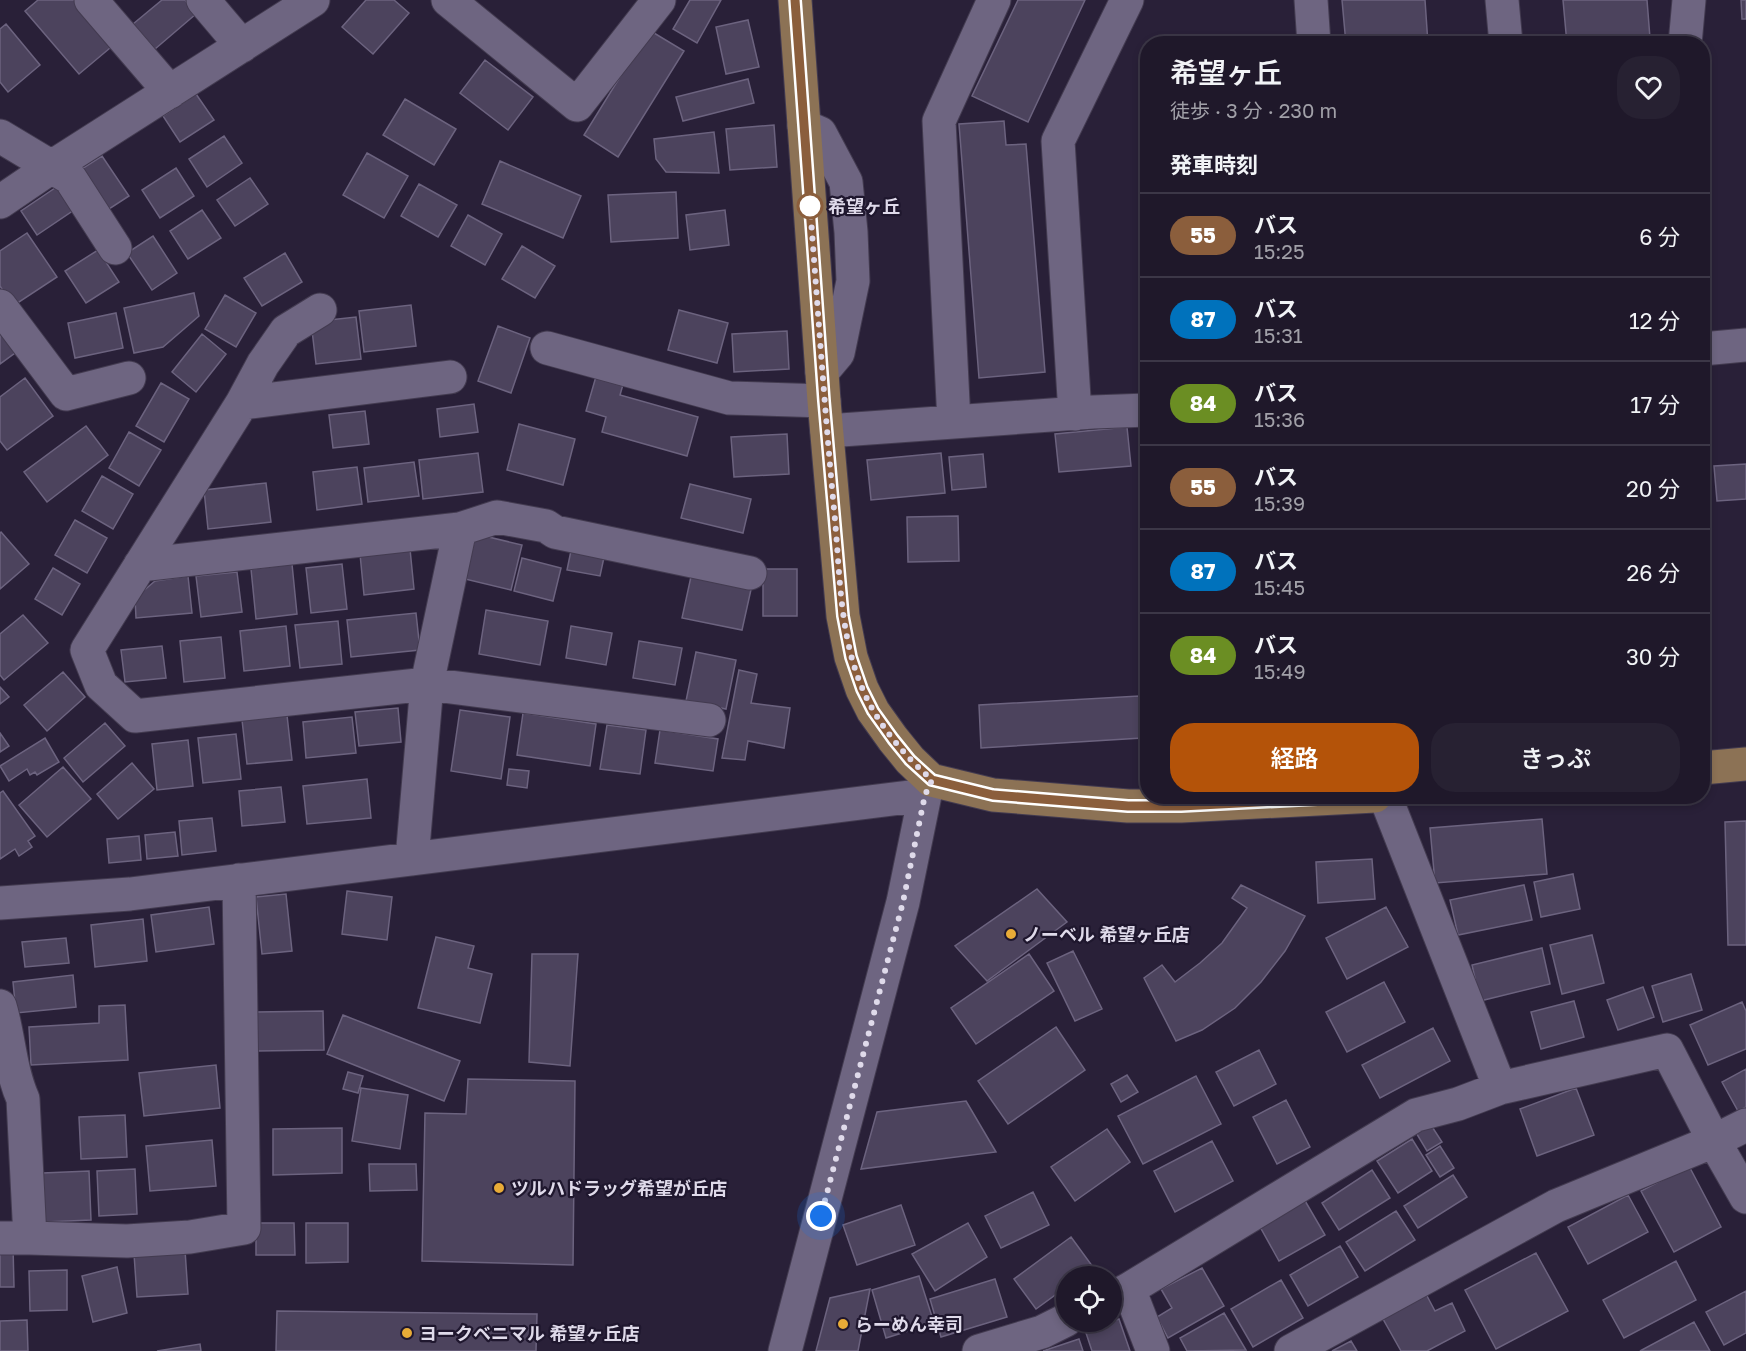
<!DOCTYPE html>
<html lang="ja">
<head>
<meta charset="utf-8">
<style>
	body { margin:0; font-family:"Golos Text","Noto Sans JP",sans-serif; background:#272132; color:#f1f3f6; height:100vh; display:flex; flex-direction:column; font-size:22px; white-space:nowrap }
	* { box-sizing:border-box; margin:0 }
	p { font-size:20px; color:#a1a0a8 }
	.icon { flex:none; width:33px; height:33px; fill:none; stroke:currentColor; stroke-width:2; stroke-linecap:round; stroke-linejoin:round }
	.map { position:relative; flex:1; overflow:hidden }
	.drawer { position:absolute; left:1140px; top:36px; width:570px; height:768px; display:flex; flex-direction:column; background:#1f182a; border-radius:24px; box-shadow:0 3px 9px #0003,0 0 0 2px #3c3747 }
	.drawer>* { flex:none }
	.badge { padding:0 12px; border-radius:20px; font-size:21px; line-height:39px }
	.buttons { position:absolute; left:1056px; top:1266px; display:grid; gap:12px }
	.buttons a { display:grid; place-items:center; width:66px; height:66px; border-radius:50%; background:#1f182a; box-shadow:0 3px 9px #0003,0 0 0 2px #3c3747; font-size:30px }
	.you { position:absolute; width:30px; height:30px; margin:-15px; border:4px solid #fff; border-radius:50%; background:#1a73e8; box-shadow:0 0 0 9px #1a73e833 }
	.map>.badge { position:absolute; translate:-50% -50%; box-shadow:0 0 0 3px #fff }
	h2 { padding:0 30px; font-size:22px; line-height:54px }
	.round { display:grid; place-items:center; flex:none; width:63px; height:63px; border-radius:24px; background:#272132 }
	.headline { display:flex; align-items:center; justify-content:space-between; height:102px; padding:0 30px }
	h1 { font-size:28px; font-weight:600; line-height:45px }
	.cta { display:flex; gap:12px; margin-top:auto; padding:12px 30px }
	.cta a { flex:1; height:69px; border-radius:24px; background:#b45309; color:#fff; font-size:24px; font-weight:600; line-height:69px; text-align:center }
	.cta a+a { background:#272132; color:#f1f3f6 }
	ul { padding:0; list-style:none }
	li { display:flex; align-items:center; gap:18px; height:84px; padding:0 30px; border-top:2px solid #3c3747 }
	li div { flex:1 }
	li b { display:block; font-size:22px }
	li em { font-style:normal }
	li .badge { min-width:66px; font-weight:700; text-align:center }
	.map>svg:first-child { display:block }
	.building { fill:#4c435d; stroke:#6c637f; stroke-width:1.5 }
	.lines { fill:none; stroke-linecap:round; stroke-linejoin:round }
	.minor-casing { stroke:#433b50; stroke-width:35 }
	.major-casing { stroke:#433b50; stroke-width:35 }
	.minor { stroke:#6e6581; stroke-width:33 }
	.major { stroke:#8c7255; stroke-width:33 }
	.line-casing { stroke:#fff; stroke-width:14 }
	.line { stroke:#8b5e3c; stroke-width:9 }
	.walk { stroke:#dfdaea; stroke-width:6; stroke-dasharray:0 10.8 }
	.stop-dot { fill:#fff; stroke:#8b5e3c; stroke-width:3 }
	.poi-dot { fill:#e8ab37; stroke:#1f172e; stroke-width:2 }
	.labels { text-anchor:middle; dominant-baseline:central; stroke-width:4.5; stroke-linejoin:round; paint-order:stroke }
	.stop-label { font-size:18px; font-weight:bold; fill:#dfdaea; stroke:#1f172e; text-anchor:start }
	.poi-label { font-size:18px; font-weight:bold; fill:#dfdaea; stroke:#1f172e; text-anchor:start }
</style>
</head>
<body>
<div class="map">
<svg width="1746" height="1351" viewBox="0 0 1746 1351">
	<rect width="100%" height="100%" fill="#292038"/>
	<!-- building -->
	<path class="building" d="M38,0H80L116,43L79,74L25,11Z
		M162,0H185L196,14L155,49L133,24Z
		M366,0H394L409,13L373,54L342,27Z
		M690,0H721L697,43L673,29Z
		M1018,0H1085L1028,122L972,96Z
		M1342,0H1425L1428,44H1346Z
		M1563,0H1647L1650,38L1567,44Z
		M1741,0H1746V19H1742Z
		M748,20L759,67L726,74L716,27Z
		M6,24L40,65L8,92L0,82V29Z
		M649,30L684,51L618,157L584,135Z
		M485,60L533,97L508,130L460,93Z
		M748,79L754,103L683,121L676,97Z
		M196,94L214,120L180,142L163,116Z
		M405,99L456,129L434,165L383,135Z
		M1004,121L1006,145L1026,144L1045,372L979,378L959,124Z
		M774,125L777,167L730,170L726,129Z
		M714,132L719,173L666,172L656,159L654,139Z
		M224,136L242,163L207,187L189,159Z
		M367,153L408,176L384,218L343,195Z
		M102,156L129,196L106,211L80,170Z
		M500,161L581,196L563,238L482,204Z
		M176,168L194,196L160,218L142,190Z
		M250,178L268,204L235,226L217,200Z
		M419,184L457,205L438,237L401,216Z
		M58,186L74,210L37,235L21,211Z
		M676,192L678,238L611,242L608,195Z
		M202,210L221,238L188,259L170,231Z
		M725,210L729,245L690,250L686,215Z
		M468,215L502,234L485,265L451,246Z
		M27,233L57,277L13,306L0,286V251Z
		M153,236L177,273L152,290L127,253Z
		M522,246L555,266L535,298L502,279Z
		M98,250L119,282L86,303L65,271Z
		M285,253L302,282L262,306L244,278Z
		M194,293L199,316L163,347L134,353L124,308Z
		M225,295L256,313L236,347L205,329Z
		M411,305L416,346L364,352L359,311Z
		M679,310L728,323L717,363L668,350Z
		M116,313L123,348L75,358L68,323Z
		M356,317L361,359L316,364L311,322Z
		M498,326L530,338L511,393L478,381Z
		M787,331L789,369L734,372L732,334Z
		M0,333L15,353L0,364Z
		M202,334L226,354L196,392L172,372Z
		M597,373L624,381L620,395L698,417L687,456L602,432L606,417L586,411Z
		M25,378L53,416L7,450L0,441V397Z
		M161,383L189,399L164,442L136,426Z
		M474,404L478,432L440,437L437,409Z
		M365,411L369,444L333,448L329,415Z
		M519,424L575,439L563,485L507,470Z
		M86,426L108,455L47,502L24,472Z
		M1127,427L1131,466L1059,472L1055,434Z
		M129,432L161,450L139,486L109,468Z
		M787,434L789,474L734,477L731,437Z
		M478,453L483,492L423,499L419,460Z
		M941,453L945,493L871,500L867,460Z
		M983,454L986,487L952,490L949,457Z
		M414,462L419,496L368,502L364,468Z
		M1746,464V499L1717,501L1714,466Z
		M357,467L362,504L317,510L313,472Z
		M102,476L133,494L113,529L82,511Z
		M266,483L271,522L208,529L204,490Z
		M690,484L751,499L743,533L681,518Z
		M958,516L959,561L908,562L907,517Z
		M75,520L107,538L87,573L55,555Z
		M1,532L29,564L0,589V533Z
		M476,534L522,545L511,590L465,579Z
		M573,541L606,548L600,576L567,570Z
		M410,549L414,589L364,595L360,554Z
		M522,558L561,568L553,601L514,591Z
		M292,564L297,614L256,619L251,569Z
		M342,564L347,609L311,613L306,568Z
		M53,568L80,584L62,615L35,599Z
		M763,569H797V616H763Z
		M237,572L242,612L201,617L196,576Z
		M692,572L752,585L742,630L682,618Z
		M188,576L192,613L136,618L135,598L155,581Z
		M486,610L548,621L540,665L479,654Z
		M416,613L420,650L351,657L347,620Z
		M23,615L48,643L4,680L0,675V634Z
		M338,621L342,664L300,668L295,625Z
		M286,626L290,666L244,671L240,631Z
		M571,626L612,633L606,665L566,658Z
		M221,637L225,678L184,682L180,641Z
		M639,641L682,648L675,685L633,678Z
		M162,646L166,678L125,682L121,650Z
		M696,652L736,660L726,709L686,701Z
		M739,670L757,674L751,703L790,708L784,748L748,741L745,760L722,758Z
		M63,672L85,697L47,731L24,705Z
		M1702,679H1704L1707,719H1702Z
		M0,687L9,697L0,704Z
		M1139,696L1142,738L981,748L979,705Z
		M398,708L401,742L359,746L355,712Z
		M460,710L510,717L501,779L451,771Z
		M523,713L596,724L590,766L517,755Z
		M287,715L292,760L247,764L242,720Z
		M352,717L356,753L306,758L303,722Z
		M105,723L125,746L83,782L64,758Z
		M607,725L646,730L640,774L600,769Z
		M660,730L718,739L713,771L655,763Z
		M0,733L9,746L0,752Z
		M236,734L241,779L203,783L198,738Z
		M45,738L59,762L37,775L35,772L30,775L27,769L9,781L0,766Z
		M188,740L193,786L157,790L152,744Z
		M132,763L154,789L118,819L97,794Z
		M63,767L91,799L47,837L19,805Z
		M509,769L529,771L527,788L507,785Z
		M367,779L371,818L307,824L303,786Z
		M281,787L285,822L242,826L239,791Z
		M3,791L35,836L28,841L32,847L19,856L15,849L0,859V793Z
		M212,818L216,851L182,855L179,821Z
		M1542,819L1547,874L1435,883L1430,828Z
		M1746,821V945H1728L1725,822Z
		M175,832L178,856L147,859L145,835Z
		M139,836L141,860L109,863L107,839Z
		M1372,859L1375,899L1318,903L1316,862Z
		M1573,874L1580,909L1541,917L1534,882Z
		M1241,885L1305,916L1285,951L1261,982L1235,1008L1202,1030L1176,1041L1144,978L1162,965L1175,982L1200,963L1222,943L1247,908L1232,898Z
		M1524,885L1532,920L1458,935L1450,900Z
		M1037,889L1067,922L987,981L955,946Z
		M347,891L392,897L387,940L342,934Z
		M286,894L292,951L262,954L256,897Z
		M209,907L214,944L156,952L151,915Z
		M1386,907L1408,947L1347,979L1326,938Z
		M143,919L147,961L95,967L91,925Z
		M1592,935L1604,983L1562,994L1550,945Z
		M436,937L474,946L468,968L492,974L480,1023L418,1008Z
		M66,938L69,963L25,967L22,942Z
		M1542,948L1550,984L1480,1001L1472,965Z
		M1073,951L1102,1009L1075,1021L1047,963Z
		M532,954H578L570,1066L529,1062Z
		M1029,954L1054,991L976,1044L951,1008Z
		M1691,974L1702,1010L1663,1022L1652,986Z
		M73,975L76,1007L16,1013L13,982Z
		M1384,982L1405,1022L1347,1052L1326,1012Z
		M1643,987L1654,1017L1618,1030L1607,1000Z
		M1574,1001L1584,1037L1541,1049L1531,1012Z
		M1742,1002L1746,1011V1049L1708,1065L1690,1025Z
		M125,1005L128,1060L31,1065L29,1027L99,1023V1006Z
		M323,1011L324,1050L257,1051L256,1012Z
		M343,1015L460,1061L444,1101L327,1054Z
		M1056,1027L1085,1070L1008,1124L978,1081Z
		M1433,1028L1450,1061L1380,1098L1362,1065Z
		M1259,1050L1276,1084L1234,1106L1216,1072Z
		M216,1065L220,1108L144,1116L139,1073Z
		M1746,1069V1107L1738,1111L1722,1082Z
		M348,1072L363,1076L358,1093L343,1089Z
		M1127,1075L1138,1092L1121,1102L1111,1084Z
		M1196,1076L1221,1124L1143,1164L1118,1116Z
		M468,1079L575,1081L573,1265L422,1261L425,1113L466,1114Z
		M361,1088L408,1095L400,1149L352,1141Z
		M1576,1088L1594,1135L1537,1156L1520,1109Z
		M1286,1100L1310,1147L1277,1164L1253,1117Z
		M966,1101L996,1152L861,1169L877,1112Z
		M125,1115L127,1157L81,1159L79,1117Z
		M1429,1122L1442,1142L1427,1151L1415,1131Z
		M342,1128V1173L273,1175V1129Z
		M1107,1129L1130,1162L1075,1201L1051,1167Z
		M1412,1139L1432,1171L1398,1193L1377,1161Z
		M212,1140L216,1186L150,1191L146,1146Z
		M1212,1141L1233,1181L1175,1212L1154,1171Z
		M1440,1146L1454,1168L1440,1177L1426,1155Z
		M369,1164H416L417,1190L370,1191Z
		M1689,1166L1721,1227L1674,1252L1641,1191Z
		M135,1169L137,1214L99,1216L97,1171Z
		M1372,1170L1390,1198L1339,1230L1322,1203Z
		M89,1171L91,1220L45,1222L43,1173Z
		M1453,1175L1467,1197L1418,1228L1404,1206Z
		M1033,1192L1049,1225L1001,1248L985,1216Z
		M1628,1195L1648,1232L1588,1264L1568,1227Z
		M1304,1199L1325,1235L1279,1261L1259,1225Z
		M901,1205L915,1245L857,1265L843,1225Z
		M1396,1211L1415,1240L1365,1271L1346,1242Z
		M256,1223H294L295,1255H256Z
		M306,1223H348V1262L306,1263Z
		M968,1223L987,1257L935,1291L912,1254Z
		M1071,1237L1093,1267L1080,1276H1066V1287L1036,1309L1014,1279Z
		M13,1246L14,1287H0V1247Z
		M1340,1246L1358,1277L1308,1306L1290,1275Z
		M185,1250L188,1294L137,1297L134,1254Z
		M1536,1253L1568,1311L1496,1349L1465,1290Z
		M1676,1261L1696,1300L1624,1338L1603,1300Z
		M117,1267L127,1313L93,1322L82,1276Z
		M1202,1268L1224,1306L1168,1338L1157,1317L1172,1308L1161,1289Z
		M67,1270V1310L30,1311L29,1271Z
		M919,1276L934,1323L886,1338L872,1290Z
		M995,1279L1007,1317L941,1337L930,1299Z
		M1281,1280L1303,1318L1253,1347L1231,1309Z
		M870,1289L858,1351H816L830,1298Z
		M1746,1291V1333L1724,1345L1706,1312Z
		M1426,1294L1435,1311L1452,1303L1465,1331L1427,1351H1401L1383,1319Z
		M277,1311L537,1314L536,1351H276Z
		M1224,1313L1246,1350L1187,1351L1180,1338Z
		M1119,1319L1130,1351H1092L1085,1330Z
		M27,1320L28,1351H0V1321Z
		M1694,1322L1710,1351H1640Z
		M1079,1339L1083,1351H1043Z
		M1351,1341L1357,1351H1332Z
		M200,1344L201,1351H157Z"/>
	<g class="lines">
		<!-- minor casing -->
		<g class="minor-casing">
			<path id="minor" d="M91,0L170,92
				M203,0L242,46
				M448,0L577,105L659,0
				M1311,0L1314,44
				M1502,0L1506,44
				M1685,44L1689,0
				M804,126L820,133L846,182L851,232L853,281L838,353L822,372
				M0,136L70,178L115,248
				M0,202L53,166L313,0
				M0,306L66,394L129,378
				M547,348L729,398L824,401
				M1702,349L1746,345
				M450,377L242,403L87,650L101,685L135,716L427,684L709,720
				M242,403L263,364L286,331L320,310
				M1075,414L1058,141L1127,0
				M954,422L939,121L994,0
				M827,431L1093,412L1148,410
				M460,529L497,517L546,526L555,532L750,573
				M140,565L460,529L427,684L412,859
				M1385,796L1500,1088L1667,1050L1714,1141L1746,1197
				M0,903L130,894L925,795L931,780
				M0,1006C9,1036 10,1070 23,1099L30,1238L127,1241L190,1237L244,1228L239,880
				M0,1238H30
				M1129,1289L1153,1351
				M1112,1298L1129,1289L1416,1115L1458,1104L1500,1088
				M785,1351L903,902L925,795
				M979,1351L1042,1332L1066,1320
				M1291,1351L1556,1206L1714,1141L1746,1125"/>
		</g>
		<!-- major casing -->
		<g class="major-casing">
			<path id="major" d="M795,0L824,401L843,616L851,657L862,689L873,711L893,739L910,760L931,780L993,795L1128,806H1181L1375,796
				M1702,768L1746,764"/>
		</g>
		<!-- minor -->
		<use href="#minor" class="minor"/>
		<!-- major -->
		<use href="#major" class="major"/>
	</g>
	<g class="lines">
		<!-- line casing -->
		<g class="line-casing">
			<path id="line" d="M795,0L824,401L843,616L851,657L862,689L873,711L893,739L910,760L932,780L993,795L1128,806H1181L1375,796"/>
		</g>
		<!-- line -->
		<use href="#line" class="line"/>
		<!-- walk -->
		<path class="walk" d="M810,206C818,311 825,415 835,520C840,576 840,638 863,690C878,725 904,755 932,780L925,795L903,902L821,1216"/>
	</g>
	<!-- markers -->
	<circle class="stop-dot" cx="810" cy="206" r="12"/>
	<g class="poi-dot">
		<circle cx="1011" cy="934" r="6"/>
		<circle cx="499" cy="1188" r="6"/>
		<circle cx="843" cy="1324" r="6"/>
		<circle cx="407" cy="1333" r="6"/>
	</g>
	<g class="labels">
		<!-- stop labels -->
		<g class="stop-label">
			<text x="828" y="206">希望ヶ丘</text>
		</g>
		<!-- poi labels -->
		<g class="poi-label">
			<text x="1023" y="934">ノーベル 希望ヶ丘店</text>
			<text x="511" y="1188">ツルハドラッグ希望が丘店</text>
			<text x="855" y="1324">らーめん幸司</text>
			<text x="419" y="1333">ヨークベニマル 希望ヶ丘店</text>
		</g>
	</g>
</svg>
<div class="buttons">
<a><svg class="icon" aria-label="locate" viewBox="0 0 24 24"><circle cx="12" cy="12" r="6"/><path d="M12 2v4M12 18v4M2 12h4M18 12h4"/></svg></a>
</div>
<div class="you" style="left:821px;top:1216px"></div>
<section class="drawer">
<div class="headline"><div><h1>希望ヶ丘</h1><p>徒歩 · 3 分 · 230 m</p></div><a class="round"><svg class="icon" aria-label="heart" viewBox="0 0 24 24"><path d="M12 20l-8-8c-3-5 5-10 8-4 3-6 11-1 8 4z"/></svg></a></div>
<h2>発車時刻</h2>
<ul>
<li><span class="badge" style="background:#8b5e3c;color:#fff">55</span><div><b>バス</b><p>15:25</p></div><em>6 分</em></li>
<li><span class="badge" style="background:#0072bc;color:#fff">87</span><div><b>バス</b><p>15:31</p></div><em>12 分</em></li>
<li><span class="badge" style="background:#6b8e23;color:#fff">84</span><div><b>バス</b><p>15:36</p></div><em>17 分</em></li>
<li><span class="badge" style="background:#8b5e3c;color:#fff">55</span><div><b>バス</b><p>15:39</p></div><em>20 分</em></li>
<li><span class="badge" style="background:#0072bc;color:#fff">87</span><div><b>バス</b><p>15:45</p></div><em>26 分</em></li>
<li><span class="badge" style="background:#6b8e23;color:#fff">84</span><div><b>バス</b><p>15:49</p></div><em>30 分</em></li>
</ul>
<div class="cta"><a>経路</a><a>きっぷ</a></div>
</section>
</div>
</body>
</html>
